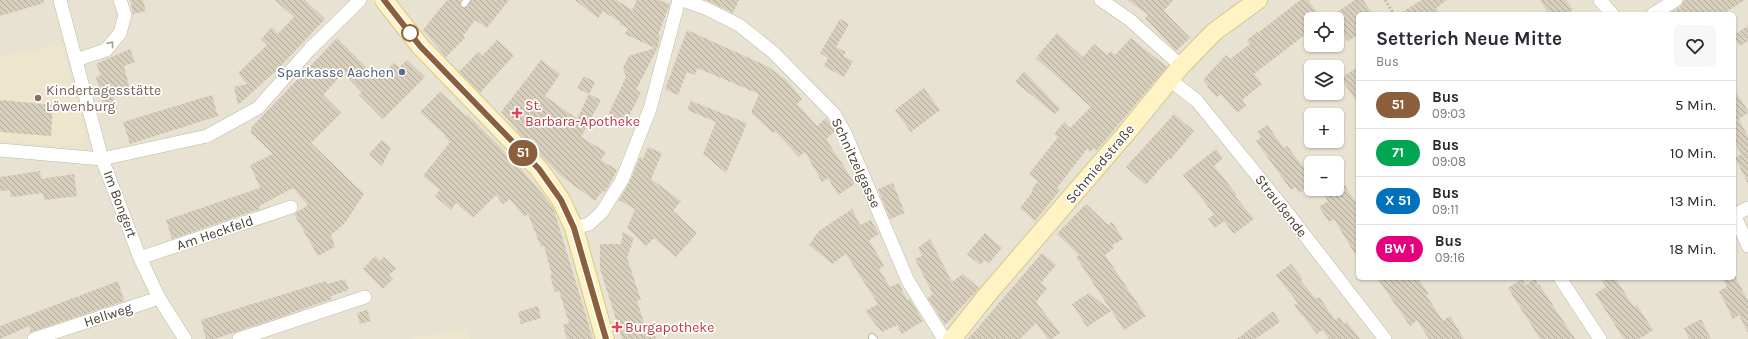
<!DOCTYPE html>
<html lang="de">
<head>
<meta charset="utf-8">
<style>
	body { margin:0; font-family:Karla,sans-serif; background:#f7f7f7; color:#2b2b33; height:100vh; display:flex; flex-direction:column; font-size:15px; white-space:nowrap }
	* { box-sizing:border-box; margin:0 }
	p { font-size:13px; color:#7c7c81 }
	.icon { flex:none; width:22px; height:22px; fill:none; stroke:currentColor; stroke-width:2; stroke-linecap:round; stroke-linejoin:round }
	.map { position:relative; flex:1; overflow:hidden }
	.side { position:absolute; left:1356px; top:12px; width:380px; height:268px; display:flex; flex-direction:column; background:#fff; border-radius:6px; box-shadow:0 1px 3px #0004 }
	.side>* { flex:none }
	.badge { padding:0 8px; border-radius:13px; font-size:14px; line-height:26px }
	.buttons { position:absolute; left:1304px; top:12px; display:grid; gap:8px }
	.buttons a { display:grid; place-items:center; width:40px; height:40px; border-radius:6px; background:#fff; box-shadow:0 1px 3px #0004; font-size:20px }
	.map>.badge { position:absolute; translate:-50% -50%; box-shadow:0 0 0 2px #fff }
	.round { display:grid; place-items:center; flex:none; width:42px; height:42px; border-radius:6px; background:#f7f7f7 }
	.headline { display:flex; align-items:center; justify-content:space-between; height:68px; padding:0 20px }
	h1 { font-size:19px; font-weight:700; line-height:30px }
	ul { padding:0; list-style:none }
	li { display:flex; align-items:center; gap:12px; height:48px; padding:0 20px; border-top:1px solid #e1e1e2 }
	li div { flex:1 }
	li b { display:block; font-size:15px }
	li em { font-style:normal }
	li .badge { min-width:44px; font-weight:700; text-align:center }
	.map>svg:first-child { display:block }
	.residential { fill:#e8e2d2; fill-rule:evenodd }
	.education { fill:#ede6cd }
	.building { fill:url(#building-back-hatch) }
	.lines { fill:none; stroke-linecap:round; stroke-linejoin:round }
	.lane-casing { stroke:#bfb8a7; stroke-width:8 }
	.street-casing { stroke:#bfb8a7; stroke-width:14 }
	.secondary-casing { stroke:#d6c691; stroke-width:20 }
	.path { stroke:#c2b497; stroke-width:2.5; stroke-dasharray:2 2; stroke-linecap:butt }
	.lane { stroke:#fff; stroke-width:6 }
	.street { stroke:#fff; stroke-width:13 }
	.secondary { stroke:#fff3c3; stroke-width:18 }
	.oneway { stroke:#a2a09a }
	.line-casing { stroke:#fff; stroke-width:9 }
	.line { stroke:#8b5e3c; stroke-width:6 }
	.stop-dot { fill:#fff; stroke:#8b5e3c; stroke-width:2 }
	.service-dot { fill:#5c6f8a; stroke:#fff; stroke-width:1.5 }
	.education-dot { fill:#8d6e63; stroke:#fff; stroke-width:1.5 }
	.health-dot { fill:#e0444e; stroke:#fff; stroke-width:1.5 }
	.labels { text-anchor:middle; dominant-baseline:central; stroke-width:3.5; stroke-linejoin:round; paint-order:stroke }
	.service-label { font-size:14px; fill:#4e5e75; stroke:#fff; text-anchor:end }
	.education-label { font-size:14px; fill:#785e54; stroke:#fff; text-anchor:start }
	.health-label { font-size:14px; fill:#be3a42; stroke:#fff; text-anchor:start }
	.street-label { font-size:14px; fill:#464034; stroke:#fff }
</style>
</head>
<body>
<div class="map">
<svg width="1748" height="339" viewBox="0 0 1748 339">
	<defs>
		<pattern id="building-back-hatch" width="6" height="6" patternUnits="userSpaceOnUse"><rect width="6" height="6" fill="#d8cebc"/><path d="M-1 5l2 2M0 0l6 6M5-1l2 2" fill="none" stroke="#b1a99a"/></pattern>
	</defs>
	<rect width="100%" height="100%" fill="#f3efe4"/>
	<!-- residential -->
	<path class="residential" d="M0,0H372L415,56L535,177L564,225L596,339H0Z
		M397,0H1748V339H616L573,200L544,163L428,43ZM1358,14H1734V278H1358ZM1311,19H1337V45H1311ZM1311,67H1337V93H1311ZM1311,115H1337V141H1311ZM1311,163H1337V189H1311Z"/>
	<!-- education -->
	<path class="education" d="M62,44L87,138L78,147L0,141V57Z
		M466,329L470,339H410Z"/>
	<!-- building -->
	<path class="building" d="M0,0H43L44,3L0,16Z
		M130,0H143L146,11L133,14Z
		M275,0H305L325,19L275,72L238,105L234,87L247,84L238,73L267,45L261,39L272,27L278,34L294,17Z
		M447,0H461L460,5L464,8L468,7L471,0H509L487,28L475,20L463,36L465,38L446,57L423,30Z
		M575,0H616L632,10L637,0H658L670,4L658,35L660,36L658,47L636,90L641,93L625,123L608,115L626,77L623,67L629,56L655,48L625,34L628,28L619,24L620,22L603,11L598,18Z
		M706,0H739L733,13Z
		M1128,0H1173L1164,11L1190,38L1176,51L1145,18L1148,15Z
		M1300,0H1308L1322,19H1311V30L1254,74L1262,84L1242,100L1246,106L1237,113L1221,94L1217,97L1207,87L1208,86L1203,80L1226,55L1230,59L1250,44L1247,40L1257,32L1258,33Z
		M1355,0H1363L1373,14H1358V35L1348,41L1337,25V12Z
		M1422,0H1447L1436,8L1440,14H1399Z
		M1540,0H1566L1573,10L1566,14H1549Z
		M1684,0H1745L1723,14H1668L1680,7Z
		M840,19L849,24L836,47L846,52L843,56L853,61L844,77L824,66L828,58L820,53Z
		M1748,26V41L1740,46L1734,37V35Z
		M687,30L767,66L787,81L802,99L797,104L817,126L826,118L830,123L835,131L826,139L855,184L838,195L828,178L822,182L805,152L799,157L775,131L773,133L751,113L759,94L697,68L695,75L687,72L678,95L665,89Z
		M1057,33L1083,57L1094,44L1107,55L1111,51L1115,55L1131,38L1167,67L1097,150L1094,148L1090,152L1087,149L1057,188L1060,190L1035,221L1020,208L1031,194L1033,188L1038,181L1029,174L1058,137L1054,134L1064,122L1070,128L1091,107L1036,58Z
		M337,38L378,79L394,63L399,68L407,60L425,77L383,119L359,95L362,92L343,73L323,95L341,113L311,143L364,194L345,223L331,235L335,247L318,256L294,214L308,205L293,188L259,206L260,209L172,239L166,220L260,188L250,165L273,154L251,133V128Z
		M497,40L514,55L480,93L459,72L478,52L482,56Z
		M130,49L135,62L124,66L130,90L113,95L117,109L105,112L96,77L101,75L96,64Z
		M541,60L560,74L545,96L577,119L589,94L601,100L581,137L606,152L601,160L617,170L605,192L602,191L595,201L560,175L517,131L518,130L501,112Z
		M1358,67V104L1341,78Z
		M1024,71L1060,109L1055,114L1015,82Z
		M584,76L595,82L589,94L577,88Z
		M924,88L940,110L911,132L895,110Z
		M1734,89L1748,111V113L1739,119L1748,137V184L1735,158L1741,154L1734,141Z
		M440,92L467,117V114L496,143L523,171L553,207L593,339H567L563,325L569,323L559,291L555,292L550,276L552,275L544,246L541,247L528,214L524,217L510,199L503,204L496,195L473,218L456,203L451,210L435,196L440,190L423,176L450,142L445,137L446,136L420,112Z
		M212,95L218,116L130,144L123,122Z
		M0,100L53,105L51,136L0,132Z
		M691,101L747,123L726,173L703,154L716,122L687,110Z
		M1174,114L1194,131L1170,160L1169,158L1146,185L1126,167Z
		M1267,125L1284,148L1287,146L1304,168L1311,163V185L1299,193L1295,187L1291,190L1256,141L1261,137L1257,132Z
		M382,140L391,148L382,166L369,154Z
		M648,147L662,153L651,179L681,201L673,211L697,233L676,257L654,238L646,246L627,228L635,209L619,200L629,183L640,157L643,159Z
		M1216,149L1223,158L1214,166L1237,195L1235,196L1254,219L1234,234L1224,221L1215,228L1208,219L1214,214L1183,175Z
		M40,171L41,179L74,174L77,196L44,200L43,193L11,197L10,190L0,191V177Z
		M1337,174L1358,206V259L1334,219L1329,222L1319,207L1328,201L1320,189H1337Z
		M893,183L905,213L890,219L878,189Z
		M1086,204L1108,225L1112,222L1123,239L1112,245L1114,248L1105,255L1146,316L1124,330L1076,257L1079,255L1057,234Z
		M852,209L860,225L871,220L879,234L869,240L884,266L879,269L890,287L899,283L907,300L910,299L923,321L902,334L897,325L882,332L865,311L878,304L846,254L832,264L809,245L819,231Z
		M623,232L634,238L627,258L641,300L637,301L645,326L651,325L656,339H622L600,268V244H621Z
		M985,233L1002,248L989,263L985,260L980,265L967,254Z
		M930,239L952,282L963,274L979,288L945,325L928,298L933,294L915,259L922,256L918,248Z
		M1042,253L1056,265L1041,283L1047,288L1036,302L1060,333L1052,339H1048L1036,323L1020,339H968Z
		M375,256L380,261L384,257L396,269L389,275L393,279L383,289L363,269Z
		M1291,264L1303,279L1301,281L1316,299L1319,297L1335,320L1339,317L1344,324L1347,322L1360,339H1329L1322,330L1317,334L1294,305L1298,303L1276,275Z
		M1734,274L1748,301V333L1739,315L1733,319L1719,291L1727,287L1723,280L1727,278H1734Z
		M1377,278H1418L1429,294L1426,295L1443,321L1450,316L1464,339H1429L1417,320L1410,326Z
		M1600,278H1615L1634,307L1637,305L1653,330L1639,339H1624L1595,294L1606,287Z
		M345,279L349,290L331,296L332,299L215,339H206L201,320L326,281L327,284Z
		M1522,279L1526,285L1535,279L1538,285L1539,284L1575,339H1540L1508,288Z
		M118,281L124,301L31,332L29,326L0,339V326Z
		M1089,293L1111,311L1087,327L1072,304Z
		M538,306L541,318L521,324L518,312Z
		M367,310L371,321L360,324L357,313Z
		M1273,311L1280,322L1255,339H1237Z
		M1701,319L1711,339H1689L1684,328Z"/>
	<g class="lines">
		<!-- lane casing -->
		<g class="lane-casing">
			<path id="lane" d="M464,4L467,0
				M872,337L874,339"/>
		</g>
		<!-- street casing -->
		<g class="street-casing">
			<path id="street" d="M60,0L102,159L140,258L159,298L185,339
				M683,0L707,9L739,25L773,52L834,114L845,133L908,281L944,339
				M1101,0L1130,20L1181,66
				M1600,0L1612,14
				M1653,14L1676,0
				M76,60L106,50L120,33L125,15L120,0
				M1170,80L1197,101L1286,211L1385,339
				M0,150L102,159L207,136L258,108L310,49L360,0
				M1734,214L1748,246
				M1734,215L1748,208
				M574,228L589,224L602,212L622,180L650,109L679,0
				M140,258L291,207
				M1560,278L1600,339
				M34,339L159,298
				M239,339L365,297"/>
		</g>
		<!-- secondary casing -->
		<g class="secondary-casing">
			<path id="secondary" d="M384,0L420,46L539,169L561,200L574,228L605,339
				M952,339L987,295L1128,131L1181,66L1214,32L1258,0"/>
		</g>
		<!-- path -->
		<path class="path" d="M1385,0L1394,14"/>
		<!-- lane -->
		<use href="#lane" class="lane"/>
		<!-- street -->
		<use href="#street" class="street"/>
		<!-- secondary -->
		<use href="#secondary" class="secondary"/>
	</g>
	<!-- one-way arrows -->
	<defs><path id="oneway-chevron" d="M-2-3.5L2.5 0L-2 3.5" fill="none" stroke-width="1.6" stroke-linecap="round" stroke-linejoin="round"/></defs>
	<use class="oneway" href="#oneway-chevron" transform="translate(111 44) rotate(-51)"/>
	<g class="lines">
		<!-- line casing -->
		<g class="line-casing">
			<path id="line" d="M384,0L420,46L539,169L561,200L574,228L606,339"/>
		</g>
		<!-- line -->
		<use href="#line" class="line"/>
	</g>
	<!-- markers -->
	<circle class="stop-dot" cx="410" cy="33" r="8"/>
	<circle class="service-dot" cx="402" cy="72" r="4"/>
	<circle class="education-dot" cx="38" cy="98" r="4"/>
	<g class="health-dot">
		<path d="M515 107h4v4h4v4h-4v4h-4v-4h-4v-4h4z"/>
		<path d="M615 321h4v4h4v4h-4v4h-4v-4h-4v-4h4z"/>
	</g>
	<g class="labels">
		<!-- service labels -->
		<g class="service-label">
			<text x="394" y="72">Sparkasse Aachen</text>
		</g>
		<!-- education labels -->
		<g class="education-label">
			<text x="46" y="90">Kindertagesstätte<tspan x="46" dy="16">Löwenburg</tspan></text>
		</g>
		<!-- health labels -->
		<g class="health-label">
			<text x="525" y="105">St.<tspan x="525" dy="16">Barbara-Apotheke</tspan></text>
			<text x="625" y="327">Burgapotheke</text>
		</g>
		<!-- street labels -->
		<g class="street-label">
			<text transform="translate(856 163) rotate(65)">Schnitzelgasse</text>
			<text transform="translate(1100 164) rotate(-50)">Schmiedstraße</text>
			<text transform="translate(120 204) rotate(69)">Im Bongert</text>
			<text transform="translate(1281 206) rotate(52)">Straußende</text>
			<text transform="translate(215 233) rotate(-19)">Am Heckfeld</text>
			<text transform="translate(108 315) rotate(-18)">Hellweg</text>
		</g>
	</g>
</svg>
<div class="buttons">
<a><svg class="icon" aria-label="locate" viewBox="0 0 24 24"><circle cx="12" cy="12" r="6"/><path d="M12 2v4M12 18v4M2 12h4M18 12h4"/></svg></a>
<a><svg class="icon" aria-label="layers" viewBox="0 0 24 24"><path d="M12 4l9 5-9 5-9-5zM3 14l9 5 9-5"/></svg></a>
<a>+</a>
<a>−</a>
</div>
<b class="badge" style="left:523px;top:153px;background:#8b5e3c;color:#fff">51</b>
<section class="side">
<div class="headline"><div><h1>Setterich Neue Mitte</h1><p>Bus</p></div><a class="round"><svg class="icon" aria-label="heart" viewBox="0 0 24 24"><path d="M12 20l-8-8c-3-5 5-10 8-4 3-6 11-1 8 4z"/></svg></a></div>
<ul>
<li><span class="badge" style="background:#8b5e3c;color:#fff">51</span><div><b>Bus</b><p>09:03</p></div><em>5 Min.</em></li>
<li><span class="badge" style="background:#00a651;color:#fff">71</span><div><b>Bus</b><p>09:08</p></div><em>10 Min.</em></li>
<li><span class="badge" style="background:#0072bc;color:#fff">X 51</span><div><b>Bus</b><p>09:11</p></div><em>13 Min.</em></li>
<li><span class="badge" style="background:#e6007e;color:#fff">BW 1</span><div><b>Bus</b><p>09:16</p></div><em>18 Min.</em></li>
</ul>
</section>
</div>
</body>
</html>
